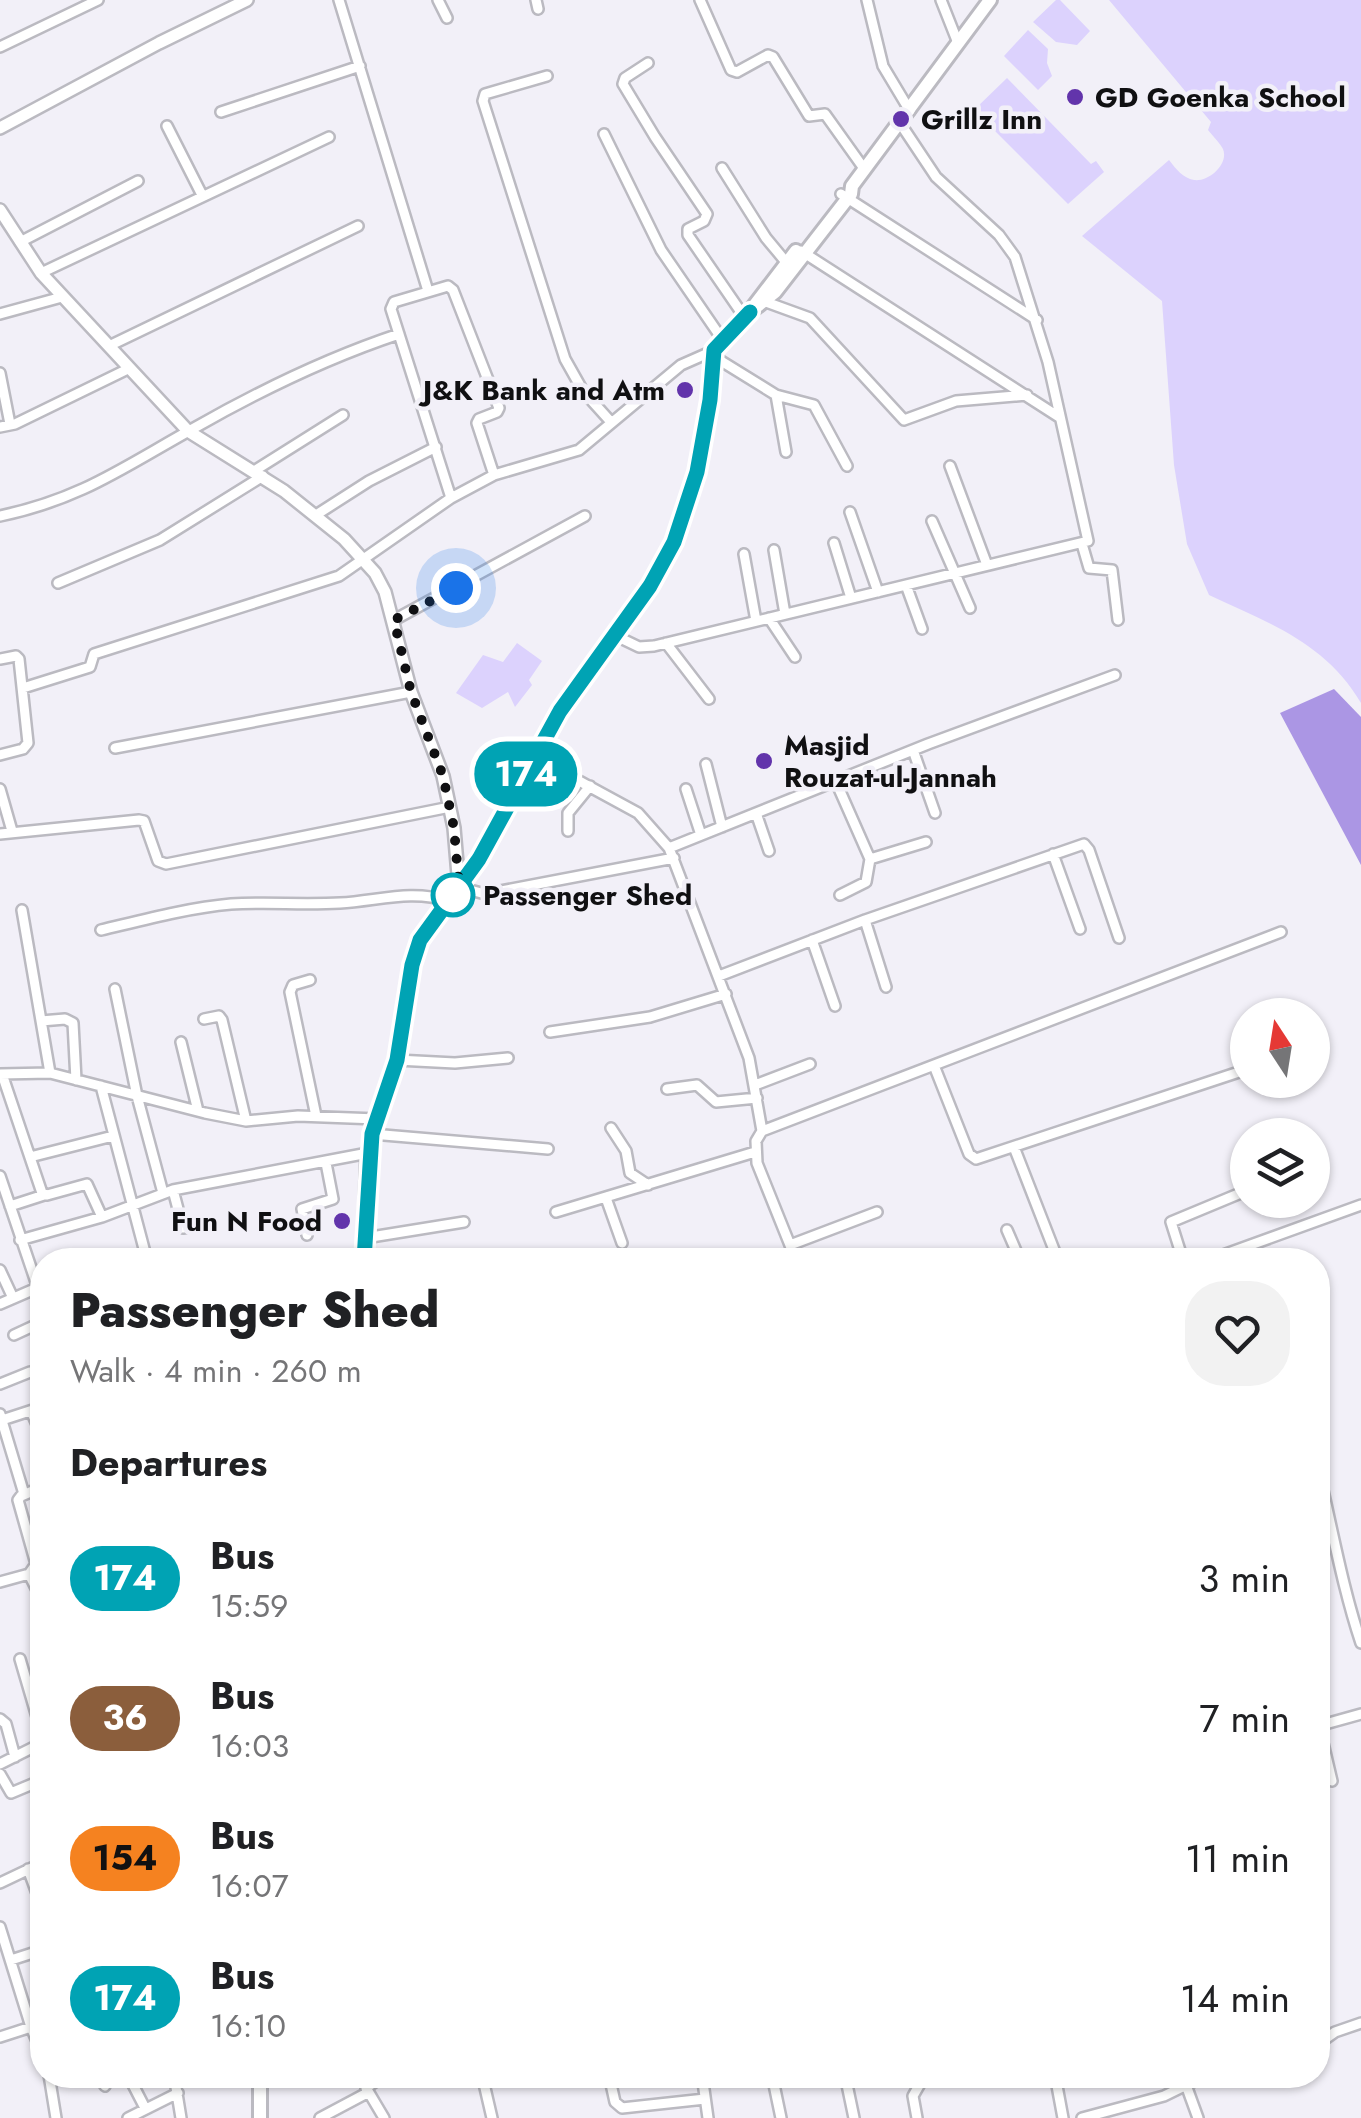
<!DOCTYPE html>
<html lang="en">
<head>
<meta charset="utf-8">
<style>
	body { margin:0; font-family:Jost,sans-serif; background:#f2f2f2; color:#202124; height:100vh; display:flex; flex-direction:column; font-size:38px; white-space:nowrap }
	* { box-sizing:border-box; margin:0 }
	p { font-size:32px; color:#757577 }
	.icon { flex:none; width:55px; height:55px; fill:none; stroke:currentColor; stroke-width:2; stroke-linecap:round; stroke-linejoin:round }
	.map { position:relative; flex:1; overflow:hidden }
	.drawer { position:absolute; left:30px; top:1248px; width:1300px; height:840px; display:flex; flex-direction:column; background:#fff; border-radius:40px; box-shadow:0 2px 8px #0004 }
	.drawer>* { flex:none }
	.badge { padding:0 20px; border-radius:32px; font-size:35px; line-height:65px }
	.needle { width:65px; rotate:348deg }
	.tools { position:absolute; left:1230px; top:998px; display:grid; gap:20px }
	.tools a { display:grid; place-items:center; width:100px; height:100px; border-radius:50%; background:#fff; box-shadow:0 2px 8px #0004; font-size:50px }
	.you { position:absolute; width:50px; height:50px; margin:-25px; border:8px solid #fff; border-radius:50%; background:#1a73e8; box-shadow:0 0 0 15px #1a73e833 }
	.map>.badge { position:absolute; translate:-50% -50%; box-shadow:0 0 0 5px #fff }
	h2 { padding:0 40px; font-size:38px; line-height:90px }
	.round { display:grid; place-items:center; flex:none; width:105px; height:105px; border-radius:40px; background:#f2f2f2 }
	.summary { display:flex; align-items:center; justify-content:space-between; height:170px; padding:0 40px }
	h1 { font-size:48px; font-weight:800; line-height:75px }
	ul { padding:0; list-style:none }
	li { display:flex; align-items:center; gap:30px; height:140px; padding:0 40px }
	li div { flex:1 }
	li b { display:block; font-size:38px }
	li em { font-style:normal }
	li .badge { min-width:110px; font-weight:700; text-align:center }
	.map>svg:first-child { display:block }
	.green { fill:#dcd2fd }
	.water { fill:#ab96e4 }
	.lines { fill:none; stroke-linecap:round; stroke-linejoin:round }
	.minor-casing { stroke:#bbbac1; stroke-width:14 }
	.tertiary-casing { stroke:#bbbac1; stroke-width:16 }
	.secondary-casing { stroke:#bbbac1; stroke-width:18 }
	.minor { stroke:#fff; stroke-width:9 }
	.tertiary { stroke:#fff; stroke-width:11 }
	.secondary { stroke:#fff; stroke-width:12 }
	.line-casing { stroke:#fff; stroke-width:22 }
	.line { stroke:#00a3b4; stroke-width:15 }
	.walk { stroke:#101012; stroke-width:10; stroke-dasharray:0 18 }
	.poi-dot { fill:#6234ab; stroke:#f2f0f8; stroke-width:4 }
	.stop-dot { fill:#fff; stroke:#00a3b4; stroke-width:5 }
	.labels { text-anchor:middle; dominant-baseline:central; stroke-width:9; stroke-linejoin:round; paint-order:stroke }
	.poi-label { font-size:28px; font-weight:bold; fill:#101012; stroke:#f2f0f8; text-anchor:start }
	.stop-label { font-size:28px; font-weight:bold; fill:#101012; stroke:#f2f0f8; text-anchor:start }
</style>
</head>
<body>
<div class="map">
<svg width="1361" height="2118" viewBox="0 0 1361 2118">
	<rect width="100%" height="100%" fill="#f2f0f8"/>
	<!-- green -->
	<path class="green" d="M1056,0H1060L1090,31L1077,45L1056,42L1033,22Z
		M1109,0H1361V703C1326,643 1269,623 1209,595L1187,544L1174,465L1162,301L1082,236L1169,160C1176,169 1183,178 1194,180C1209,182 1229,164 1223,149C1220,143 1212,135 1208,130L1211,122Z
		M1028,30L1048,49L1047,63L1052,76L1038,90L1004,56Z
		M1007,78L1091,164L1096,161L1104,172L1068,204L974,110Z
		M517,643L542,661L529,680L532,685L515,707L508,692L482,708L456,693L483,655L503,662Z"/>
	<!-- water -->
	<path class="water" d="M1334,689L1361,717V865L1280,713Z"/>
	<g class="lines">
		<!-- minor casing -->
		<g class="minor-casing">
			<path id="minor" d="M339,0L428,291
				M438,0L447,18
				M536,0L538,9
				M700,0L731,70L737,72L768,55L773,57L809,116L825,114L865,170
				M867,0L883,66L910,111
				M941,0L958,43
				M0,47L98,0
				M648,63L625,78L623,84L655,137L707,214L704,221L688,229V235L745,318
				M547,76L485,94L483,101L565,359L583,391L611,422
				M221,112L360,66
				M167,126L202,195
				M604,134L661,250L722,339
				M722,168L766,238L786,262
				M841,194L1037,320
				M20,242L138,181
				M801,251L1059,417
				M41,273L329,137
				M766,302L810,318L904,420L956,401L1027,395
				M0,314L62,297
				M111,345L358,226
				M713,356L776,395L814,405L847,466
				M0,373L10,424
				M776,395L786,452
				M0,427L15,424L130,368
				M950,466L987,565
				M254,471L343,415
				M451,498L391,309L394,302L448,286L453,290L499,408L497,412L479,419L477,423L494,475
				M850,512L878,592
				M316,515L369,481L436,447
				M0,516C82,499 125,466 196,427C261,390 327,358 399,334
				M932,521L970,608
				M834,543L851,598
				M1082,544L1089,568L1112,570L1118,620
				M774,550L785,614
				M744,554L756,621
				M58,583L160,540L263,476
				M906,585L922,629
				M769,618L795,657
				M394,620L585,516
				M614,635L639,647L654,646L1088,541L1048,362L1015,257L999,235L936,177L900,123
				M666,643L709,699
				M0,659L16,656L19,659L28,743L23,749L0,755
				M23,688L90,667L94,654L339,576L451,498L494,475L579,450L681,365L715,350
				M115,748L411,692
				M913,750L935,813
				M535,757L638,813L669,848L749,1058L762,1131
				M706,764L722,827
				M836,782L870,859L926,842
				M0,789L12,831
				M686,789L701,835
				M756,813L769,851
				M568,831V813L590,786
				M0,834L139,820L144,821L158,861L166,864L450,807
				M669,848L928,744L1115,675
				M1053,854L1080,929
				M459,887L485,894L674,858
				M840,895L866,882L870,859
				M22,910L50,1073
				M865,920L886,987
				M101,930C143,920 187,908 231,904C267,902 304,905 340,903C378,901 411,889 448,901
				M812,940L835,1006
				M719,976L865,920L1084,844L1089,850L1119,938
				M310,980L293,985L290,992L316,1116
				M115,989L137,1096L163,1193
				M204,1019L219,1016L222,1020L246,1121
				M41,1021L65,1019L73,1023L76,1080
				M550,1032L650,1017L726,994
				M181,1042L198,1111
				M397,1060L455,1063L508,1058
				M935,1068L969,1154L976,1159L1248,1069
				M0,1074L50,1073L205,1113L246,1121L298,1116L377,1119
				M2,1074L42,1193L47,1195L87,1184L102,1217
				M755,1085L810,1064
				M101,1086L147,1260
				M667,1089L697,1085L716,1102L757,1098
				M611,1128L626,1151L630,1173L648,1185
				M372,1134L548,1149
				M1014,1147L1058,1260
				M30,1157L113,1136
				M0,1176L42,1300
				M173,1190L183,1228L206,1225
				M606,1198L622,1243
				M10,1206L44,1195
				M556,1212L755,1152
				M1007,1230L1020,1260
				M307,1235L302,1209L333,1199L326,1163
				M365,1238L464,1222
				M20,1240L102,1217L173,1190L368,1153
				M790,1245L877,1212
				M775,1260L793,1253
				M796,1260L757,1163L756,1141L762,1131L1281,932
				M1183,1260L1171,1222L1248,1190
				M1209,1260L1361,1205
				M0,1270L13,1298
				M0,1304L37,1288
				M14,1335L42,1322
				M0,1384L30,1372L42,1374
				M31,1411L42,1436
				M0,1414L24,1494
				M2,1420L42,1407
				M1318,1469C1332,1527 1342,1586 1361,1643
				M29,1574L42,1600
				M0,1582L29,1574L36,1564L18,1500L21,1496L42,1487
				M20,1659L42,1734
				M0,1719L6,1724L15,1757
				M1318,1726L1361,1714
				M1319,1726L1332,1781
				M0,1764L42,1743
				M0,1774L11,1793L42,1780
				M28,1869L38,1896L42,1899
				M0,1883L42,1863
				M0,1927L31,2027L42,2053
				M11,1960L42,1950
				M0,2037L31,2027
				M1318,2044L1335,2032L1361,2023
				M49,2075L56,2118
				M99,2075L105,2086
				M128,2075L145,2108
				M174,2075L181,2118
				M482,2075L492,2118
				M702,2075L708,2118
				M772,2075L781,2118
				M845,2075L854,2118
				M1055,2075L1063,2118
				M611,2084L615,2102L622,2108L705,2099
				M1186,2085L1198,2118
				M368,2091L384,2118
				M128,2118L178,2093
				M320,2118L367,2093L366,2088L385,2075
				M917,2118L913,2096L925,2075
				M1082,2118L1164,2096L1207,2075"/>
		</g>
		<!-- tertiary casing -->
		<g class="tertiary-casing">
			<path id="tertiary" d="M0,128L159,43L247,0
				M0,210L41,273L188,431L284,491L344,539L375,573L385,592L411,692L443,776L454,828L459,887"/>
		</g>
		<!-- secondary casing -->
		<g class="secondary-casing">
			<path id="secondary" d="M751,310L796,251
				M364,1260L368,1153L397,1060L412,965L420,940L479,859L560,711L650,586L674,542L697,472L710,400L715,350L750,312L775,292L851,194L852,186L990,0
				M260,2118V2075"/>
		</g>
		<!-- minor -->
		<use href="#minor" class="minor"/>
		<!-- tertiary -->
		<use href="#tertiary" class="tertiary"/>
		<!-- secondary -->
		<use href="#secondary" class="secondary"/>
	</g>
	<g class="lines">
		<!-- line casing -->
		<g class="line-casing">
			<path id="line" d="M364,1260L372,1134L397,1060L412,965L420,940L479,859L560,711L650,586L674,542L697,472L710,400L714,350L750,312"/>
		</g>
		<!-- line -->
		<use href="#line" class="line"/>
		<!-- walk -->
		<path class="walk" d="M453,895L448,901L459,887L454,828L443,776L411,692L394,620L456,588"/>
	</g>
	<!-- markers -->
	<g class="poi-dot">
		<circle cx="1075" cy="97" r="10"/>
		<circle cx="901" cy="119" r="10"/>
		<circle cx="685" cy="390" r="10"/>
		<circle cx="764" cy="761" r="10"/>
		<circle cx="342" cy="1221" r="10"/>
	</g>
	<circle class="stop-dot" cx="453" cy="895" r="20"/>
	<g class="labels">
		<!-- poi labels -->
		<g class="poi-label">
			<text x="1095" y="97">GD Goenka School</text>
			<text x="921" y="119">Grillz Inn</text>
			<text x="665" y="390" text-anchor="end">J&amp;K Bank and Atm</text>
			<text x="784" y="745">Masjid<tspan x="784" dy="32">Rouzat-ul-Jannah</tspan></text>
			<text x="322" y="1221" text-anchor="end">Fun N Food</text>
		</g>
		<!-- stop labels -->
		<g class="stop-label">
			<text x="483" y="895">Passenger Shed</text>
		</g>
	</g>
</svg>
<div class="tools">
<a><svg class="needle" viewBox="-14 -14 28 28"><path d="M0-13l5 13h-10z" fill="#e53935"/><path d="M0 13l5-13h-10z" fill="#757577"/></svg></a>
<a><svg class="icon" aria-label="layers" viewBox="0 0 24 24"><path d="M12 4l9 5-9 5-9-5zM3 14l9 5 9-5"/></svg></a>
</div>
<div class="you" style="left:456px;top:588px"></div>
<b class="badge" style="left:526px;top:774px;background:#00a3b4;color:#fff">174</b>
<section class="drawer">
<div class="summary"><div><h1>Passenger Shed</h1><p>Walk · 4 min · 260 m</p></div><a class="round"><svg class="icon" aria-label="heart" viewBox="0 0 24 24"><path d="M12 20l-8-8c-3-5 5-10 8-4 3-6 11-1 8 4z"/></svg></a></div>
<h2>Departures</h2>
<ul>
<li><span class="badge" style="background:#00a3b4;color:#fff">174</span><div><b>Bus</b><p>15:59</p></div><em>3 min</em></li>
<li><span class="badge" style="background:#8b5e3c;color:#fff">36</span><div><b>Bus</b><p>16:03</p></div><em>7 min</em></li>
<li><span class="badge" style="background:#f58220;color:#111">154</span><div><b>Bus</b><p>16:07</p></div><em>11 min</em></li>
<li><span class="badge" style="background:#00a3b4;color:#fff">174</span><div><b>Bus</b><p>16:10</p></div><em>14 min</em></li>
</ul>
</section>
</div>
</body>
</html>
